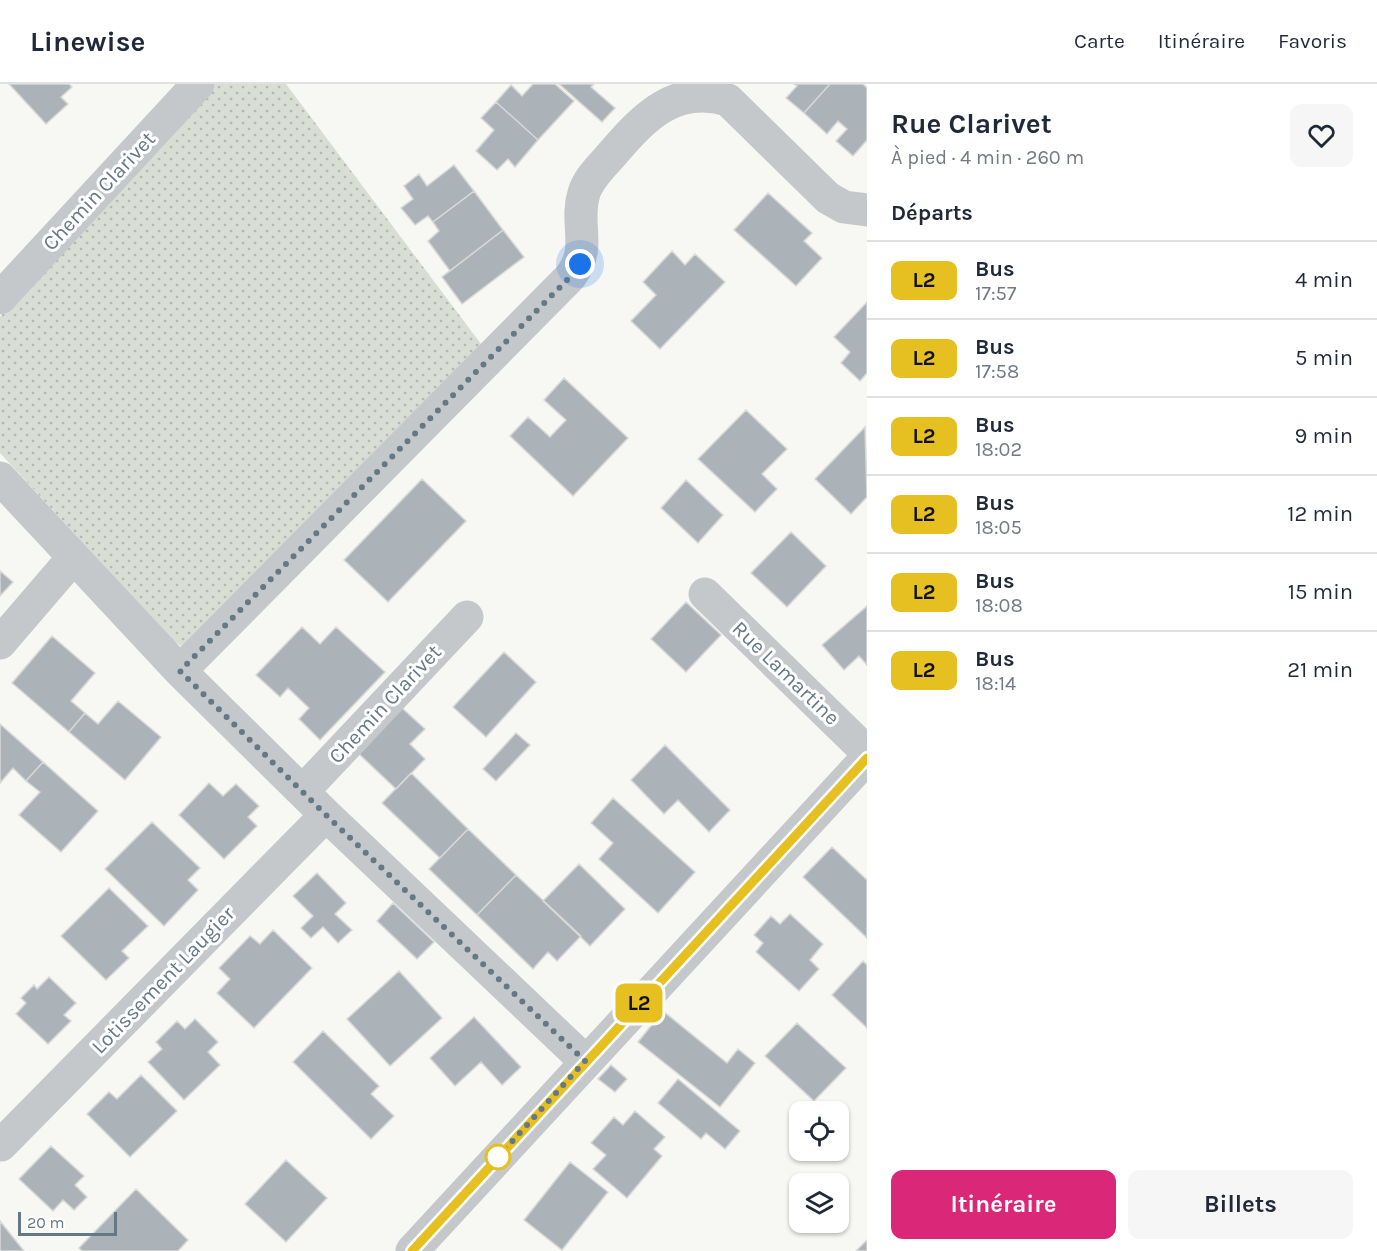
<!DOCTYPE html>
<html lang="fr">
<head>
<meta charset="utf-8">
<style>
	body { margin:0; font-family:Karla,sans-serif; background:#f6f6f7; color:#1f2937; height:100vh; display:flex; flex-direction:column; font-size:22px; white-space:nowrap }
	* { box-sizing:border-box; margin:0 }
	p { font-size:20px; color:#747a83 }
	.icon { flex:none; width:33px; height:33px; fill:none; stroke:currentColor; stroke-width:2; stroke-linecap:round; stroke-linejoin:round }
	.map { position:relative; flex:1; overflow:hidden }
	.details { display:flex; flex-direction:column; background:#fff; width:510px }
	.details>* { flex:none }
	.badge { padding:0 12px; border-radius:9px; font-size:21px; line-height:39px }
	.fabs { position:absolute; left:789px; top:1017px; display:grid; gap:12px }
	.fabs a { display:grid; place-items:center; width:60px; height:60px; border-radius:12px; background:#fff; box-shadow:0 2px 4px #0004; font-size:30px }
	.scale { position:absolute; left:18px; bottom:15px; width:99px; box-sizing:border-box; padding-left:6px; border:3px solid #657885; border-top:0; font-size:16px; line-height:21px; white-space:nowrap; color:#657885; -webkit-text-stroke:4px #fff; paint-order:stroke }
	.you { position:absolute; width:30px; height:30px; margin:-15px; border:4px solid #fff; border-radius:50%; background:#1a73e8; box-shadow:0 0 0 9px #1a73e833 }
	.map>.badge { position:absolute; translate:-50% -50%; box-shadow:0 0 0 3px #fff }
	h2 { padding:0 24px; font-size:22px; line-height:54px }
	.round { display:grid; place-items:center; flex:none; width:63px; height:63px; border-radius:12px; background:#f6f6f7 }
	.head { display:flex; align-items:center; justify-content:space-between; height:102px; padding:0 24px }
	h1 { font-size:28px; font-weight:700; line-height:45px }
	.primary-button { display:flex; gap:12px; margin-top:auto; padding:12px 24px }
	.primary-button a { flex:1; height:69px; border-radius:12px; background:#db2777; color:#fff; font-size:24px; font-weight:700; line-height:69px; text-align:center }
	.primary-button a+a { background:#f6f6f7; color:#1f2937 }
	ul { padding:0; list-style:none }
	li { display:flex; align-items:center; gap:18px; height:78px; padding:0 24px; border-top:2px solid #e0e1e3 }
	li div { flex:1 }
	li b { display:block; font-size:22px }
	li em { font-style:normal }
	li .badge { min-width:66px; font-weight:700; text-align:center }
	header { display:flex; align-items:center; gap:36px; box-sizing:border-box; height:84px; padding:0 30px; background:#fff; border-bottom:2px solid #e0e1e3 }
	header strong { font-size:28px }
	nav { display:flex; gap:33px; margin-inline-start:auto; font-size:21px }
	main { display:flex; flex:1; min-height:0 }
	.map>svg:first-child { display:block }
	.grass { fill:url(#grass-dots) }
	.building { fill:#abb3b9; stroke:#d8d8d6; stroke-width:1.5 }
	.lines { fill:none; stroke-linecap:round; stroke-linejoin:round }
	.minor { stroke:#c4c8cb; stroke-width:33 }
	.line-casing { stroke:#fff; stroke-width:14 }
	.line { stroke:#e6bf20; stroke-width:9 }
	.walk { stroke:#657885; stroke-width:6; stroke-dasharray:0 10.8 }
	.stop-dot { fill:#fff; stroke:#e6bf20; stroke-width:3 }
	.labels { text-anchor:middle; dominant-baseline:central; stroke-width:6; stroke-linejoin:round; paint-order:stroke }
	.street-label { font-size:21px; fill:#657885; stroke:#fff }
</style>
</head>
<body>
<header>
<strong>Linewise</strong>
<nav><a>Carte</a><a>Itinéraire</a><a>Favoris</a></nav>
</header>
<main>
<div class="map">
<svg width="867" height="1167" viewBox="0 0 867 1167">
	<defs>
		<pattern id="grass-dots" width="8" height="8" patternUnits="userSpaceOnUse" patternTransform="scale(1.5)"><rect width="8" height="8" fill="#d8ded4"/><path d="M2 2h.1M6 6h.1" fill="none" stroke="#b3b9b2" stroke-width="1.8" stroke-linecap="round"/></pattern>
	</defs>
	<rect width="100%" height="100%" fill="#f7f7f3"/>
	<!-- grass -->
	<path class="grass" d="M210,0H286L484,264L194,561L181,562L173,556L0,369V233Z"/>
	<!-- building -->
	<path class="building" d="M9,0H69L72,3L61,13L68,20L46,40Z
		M533,0H555L574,17L538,56L496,18L511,1L522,12Z
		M559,0H594L591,3L615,24L602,38Z
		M794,0H830L804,29L786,14L797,2Z
		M830,0H863L867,4V56L853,72L836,57L847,45L838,37L827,50L804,29Z
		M496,18L538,56L515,83L508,75L497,86L476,67L494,46L481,34Z
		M454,81L474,107L433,138L428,132L415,141L401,124L413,115L404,102L419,90L427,102Z
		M474,107L503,146L450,187L428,157L439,147L433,138Z
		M768,109L812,149L804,157L822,174L796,202L734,146Z
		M503,146L524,173L462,220L442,193Z
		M672,167L685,181L695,170L725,198L660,265L631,237L656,211L643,198Z
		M867,218V289L860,297L841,279L850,268L834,253Z
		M564,294L628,354L573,412L510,352L528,333L550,353L566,336L544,316Z
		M746,326L787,365L762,390L777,405L755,428L698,375Z
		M865,343L867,413L851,430L815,395Z
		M422,395L466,437L388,518L344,476Z
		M686,396L723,431L698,459L661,424Z
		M791,448L826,482L787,523L751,489Z
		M0,487L13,498L0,512Z
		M686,518L721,551L686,588L651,555Z
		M867,522V581L859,572L844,586L822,561Z
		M302,543L320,560L336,543L385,588L320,656L299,635L309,624L288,604L280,613L256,591Z
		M52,552L95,589L71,617L85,629L69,648L12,599Z
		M504,568L536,598L486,653L453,623Z
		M118,617L161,653L125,696L69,648L85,629L98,640Z
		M402,624L425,645L410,660L425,675L396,705L358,669Z
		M0,640L43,678L26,697L13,684L0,699Z
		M516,649L530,661L496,697L483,685Z
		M665,661L730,726L709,748L678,716L664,730L631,696Z
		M43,678L98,727L61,768L19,731L40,708L26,697Z
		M411,689L468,745L440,774L382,719Z
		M209,699L223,712L236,700L259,722L248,733L257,742L224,775L179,731Z
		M613,714L695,788L658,829L599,775L613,759L591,739Z
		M152,738L200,784L188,796L198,806L164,842L105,785Z
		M468,745L516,791L477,831L429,785Z
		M832,763L867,796V854L803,793Z
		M579,780L625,825L590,862L543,817Z
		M317,789L346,819L335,830L352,846L338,859L323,843L311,854L301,844L313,832L293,812Z
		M516,791L581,852L557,877L548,868L533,885L477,831Z
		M109,804L148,842L122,867L129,874L106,896L61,852Z
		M393,819L434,858L417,875L377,837Z
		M790,830L823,860L810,876L819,885L799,907L756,868L763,859L754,851L771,832L780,840Z
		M273,846L312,884L254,944L217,909L230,895L219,884L250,852L260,860Z
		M863,877L867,881V944L832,911Z
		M399,887L442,934L390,982L347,935Z
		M49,893L76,919L64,931L71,937L48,960L16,930L26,919L21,914L34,901L37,905Z
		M663,927L727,979L738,965L755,979L720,1023L638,958Z
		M474,933L521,983L502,1001L481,978L455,1002L430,974Z
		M195,935L218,958L208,968L220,981L184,1016L148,978L162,965L156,958L177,937L185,945Z
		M797,939L846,984L814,1017L765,972Z
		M323,947L379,1002L371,1010L394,1032L371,1055L293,978Z
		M611,981L627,995L615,1008L598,995Z
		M141,991L177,1027L130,1073L87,1030L109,1008L117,1015Z
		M678,995L740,1047L725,1065L706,1049L701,1055L658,1019Z
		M635,1027L665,1053L654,1065L662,1072L627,1114L593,1085L606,1071L591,1059L614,1033L623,1041Z
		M51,1062L84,1092L75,1101L87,1113L74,1126L63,1116L53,1127L19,1095Z
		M286,1076L327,1114L286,1158L245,1120Z
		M570,1078L608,1108L562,1166L524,1136Z
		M136,1105L188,1156L178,1167H82L79,1164Z
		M0,1137L24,1167H0Z
		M867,1156V1167H856Z"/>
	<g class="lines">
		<!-- minor -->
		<path class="minor" d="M0,214L198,0
			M0,394L180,587L326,731L585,977
			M705,510L867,668
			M0,559L73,474
			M180,587L570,193C593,163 574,141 584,109C589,93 603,81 614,68C645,32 676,0 728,16L828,114L844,123L867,126
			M303,707L467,533
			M1,1061L326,731
			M412,1167L867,674"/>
	</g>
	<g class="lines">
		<!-- line casing -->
		<g class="line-casing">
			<path id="line" d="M412,1167L867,674"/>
		</g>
		<!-- line -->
		<use href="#line" class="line"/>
		<!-- walk -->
		<path class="walk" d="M498,1073L585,977L326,731L180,587L570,193L580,180"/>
	</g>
	<!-- markers -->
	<circle class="stop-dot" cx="498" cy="1073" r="12"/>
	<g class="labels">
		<!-- street labels -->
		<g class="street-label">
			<text transform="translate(99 107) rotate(-47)">Chemin Clarivet</text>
			<text transform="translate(786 589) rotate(44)">Rue Lamartine</text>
			<text transform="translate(385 620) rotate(-47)">Chemin Clarivet</text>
			<text transform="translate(163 896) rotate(-46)">Lotissement Laugier</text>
		</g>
	</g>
</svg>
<div class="fabs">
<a><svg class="icon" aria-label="locate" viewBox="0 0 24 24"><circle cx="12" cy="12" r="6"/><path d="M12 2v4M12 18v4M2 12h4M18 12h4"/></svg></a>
<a><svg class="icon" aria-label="layers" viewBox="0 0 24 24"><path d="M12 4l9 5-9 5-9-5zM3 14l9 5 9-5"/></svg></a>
</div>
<div class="scale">20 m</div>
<div class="you" style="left:580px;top:180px"></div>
<b class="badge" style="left:639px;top:919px;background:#e6bf20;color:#111">L2</b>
</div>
<section class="details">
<div class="head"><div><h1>Rue Clarivet</h1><p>À pied · 4 min · 260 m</p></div><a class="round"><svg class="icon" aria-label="heart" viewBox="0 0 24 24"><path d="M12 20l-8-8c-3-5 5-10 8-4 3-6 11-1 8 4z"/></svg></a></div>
<h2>Départs</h2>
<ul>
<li><span class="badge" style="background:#e6bf20;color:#111">L2</span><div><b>Bus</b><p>17:57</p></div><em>4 min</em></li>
<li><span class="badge" style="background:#e6bf20;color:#111">L2</span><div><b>Bus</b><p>17:58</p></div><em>5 min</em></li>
<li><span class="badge" style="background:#e6bf20;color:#111">L2</span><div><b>Bus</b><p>18:02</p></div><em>9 min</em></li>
<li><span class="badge" style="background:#e6bf20;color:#111">L2</span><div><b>Bus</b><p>18:05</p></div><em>12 min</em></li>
<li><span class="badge" style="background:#e6bf20;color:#111">L2</span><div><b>Bus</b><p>18:08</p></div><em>15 min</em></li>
<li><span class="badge" style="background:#e6bf20;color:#111">L2</span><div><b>Bus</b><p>18:14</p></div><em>21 min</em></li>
</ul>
<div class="primary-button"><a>Itinéraire</a><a>Billets</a></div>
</section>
</main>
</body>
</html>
